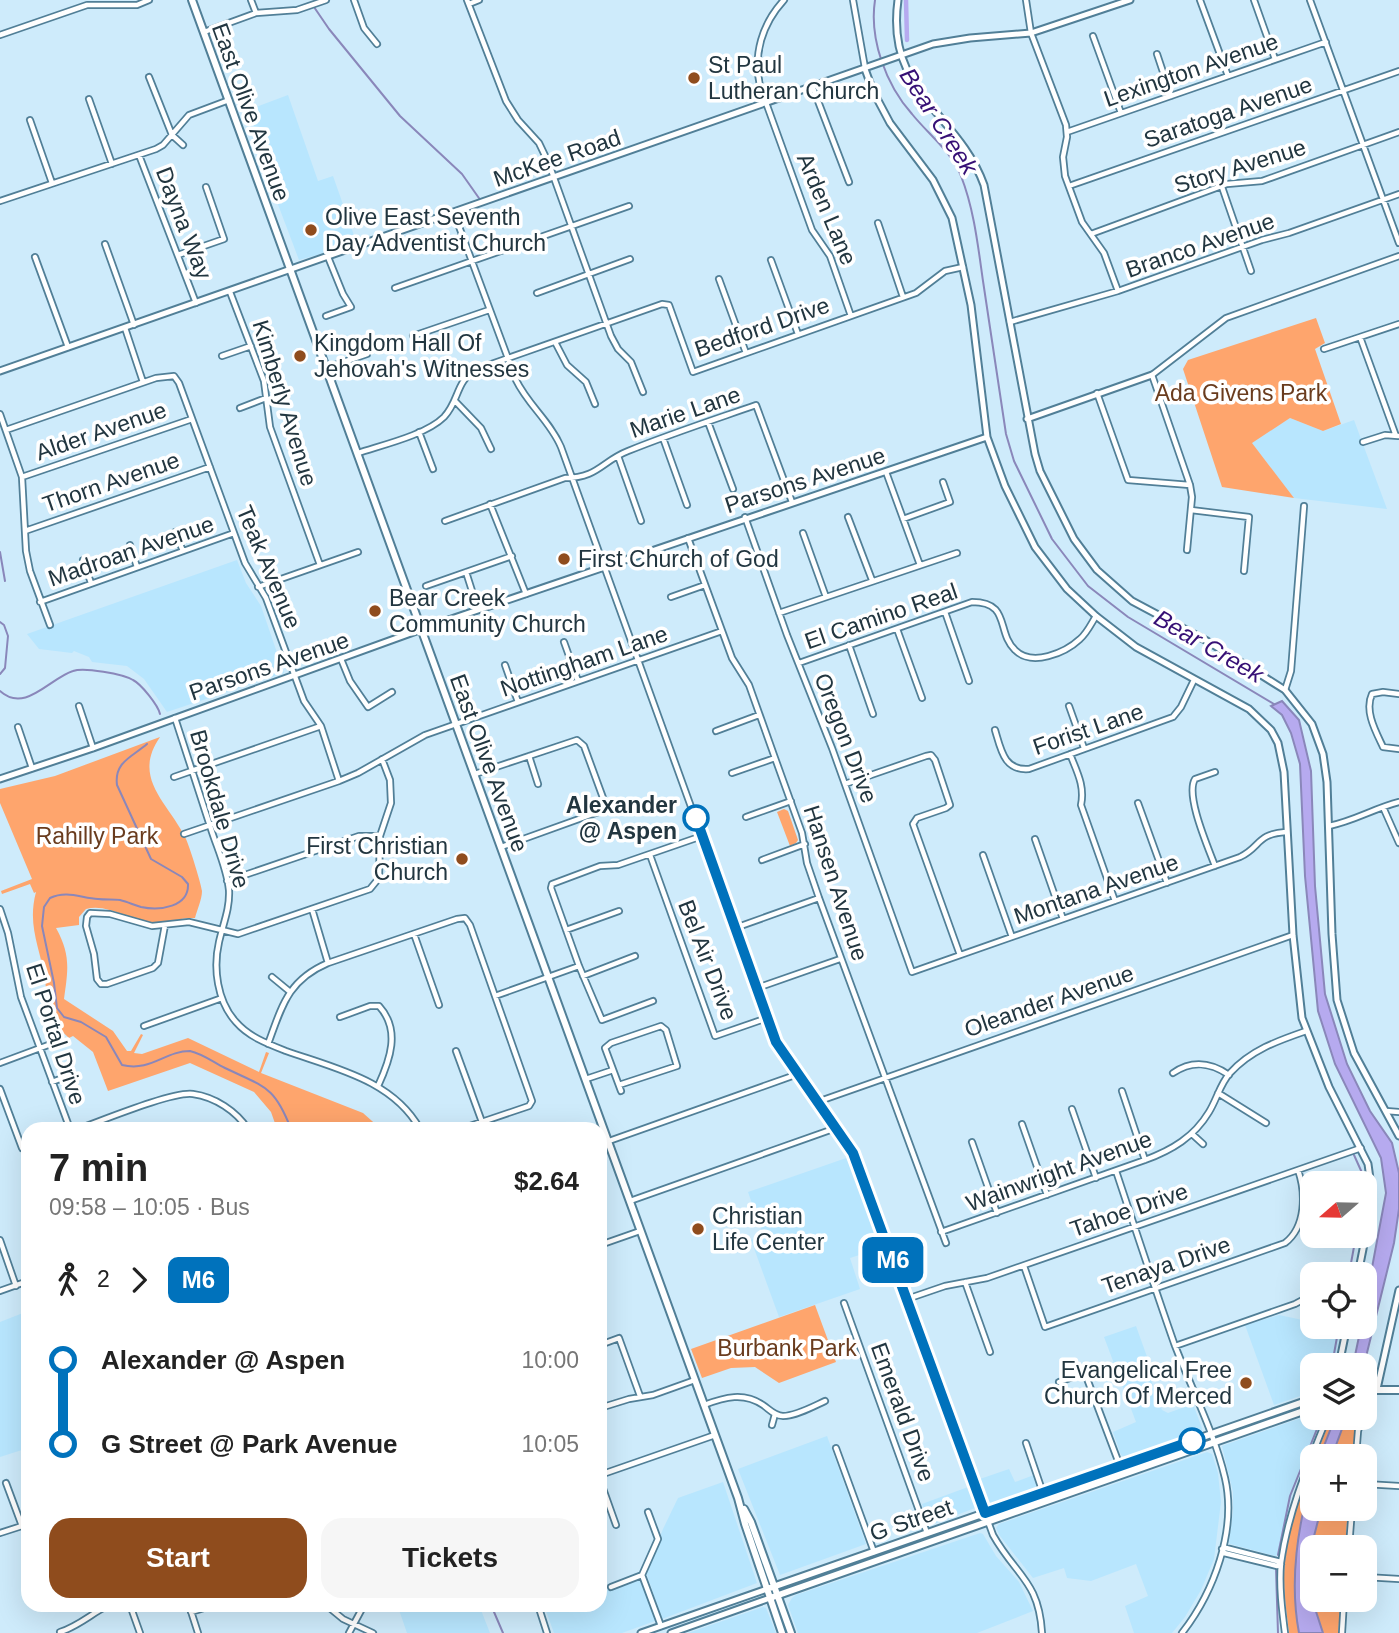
<!DOCTYPE html>
<html lang="en">
<head>
<meta charset="utf-8">
<style>
	body { margin:0; font-family:Arial,sans-serif; background:#f6f6f6; color:#222; height:100vh; display:flex; flex-direction:column; font-size:26px; white-space:nowrap }
	* { box-sizing:border-box; margin:0 }
	p { font-size:23px; color:#767676 }
	.icon { flex:none; width:38px; height:38px; fill:none; stroke:currentColor; stroke-width:2; stroke-linecap:round; stroke-linejoin:round }
	.map { position:relative; flex:1; overflow:hidden }
	.details { position:absolute; left:21px; top:1122px; width:586px; height:490px; display:flex; flex-direction:column; background:#fff; border-radius:21px; box-shadow:0 7px 28px #0002 }
	.details>* { flex:none }
	.badge { padding:0 14px; border-radius:10px; font-size:24px; line-height:46px }
	.needle { width:46px; rotate:250deg }
	.fabs { position:absolute; left:1300px; top:1171px; display:grid; gap:14px }
	.fabs a { display:grid; place-items:center; width:77px; height:77px; border-radius:14px; background:#fff; box-shadow:0 7px 28px #0002; font-size:35px }
	.map>.badge { position:absolute; translate:-50% -50%; box-shadow:0 0 0 4px #fff }
	.legs { display:flex; align-items:center; gap:10px; height:77px; padding:0 28px; font-size:23px }
	.legs p { margin-inline-start:auto }
	.headline { display:flex; align-items:center; justify-content:space-between; height:119px; padding:0 28px }
	h1 { font-size:38px; font-weight:800; line-height:52px }
	.primary-button { display:flex; gap:14px; margin-top:auto; padding:14px 28px }
	.primary-button a { flex:1; height:80px; border-radius:21px; background:#8f4c1d; color:#fff; font-size:28px; font-weight:800; line-height:80px; text-align:center }
	.primary-button a+a { background:#f6f6f6; color:#222 }
	ul { padding:0 28px; list-style:none }
	li { display:flex; align-items:center; gap:24px; height:84px; font-size:26px }
	li i { display:grid; place-items:center; width:10px; height:100%; margin:0 9px; background:currentColor }
	li i::after { content:''; width:18px; height:18px; margin:-9px; border:5px solid; border-radius:50%; background:#fff }
	li p { margin-inline-start:auto }
	li:first-child i { background:linear-gradient(#0000 50%,currentColor 0) }
	li:last-child i { background:linear-gradient(currentColor 50%,#0000 0) }
	.map>svg:first-child { display:block }
	.built { fill:#b8e6fe }
	.green { fill:#fea56d }
	.water { fill:#b6aaef; stroke:#8a87ba; stroke-width:2 }
	.lines { fill:none; stroke-linecap:round; stroke-linejoin:round }
	.stream { stroke:#8a87ba; stroke-width:2 }
	.canal { stroke:#b6aaef; stroke-width:4.5 }
	.minor-casing { stroke:#517f97; stroke-width:8 }
	.tertiary-casing { stroke:#517f97; stroke-width:9 }
	.secondary-casing { stroke:#517f97; stroke-width:10 }
	.minor { stroke:#fff; stroke-width:4.5 }
	.tertiary { stroke:#fff; stroke-width:5 }
	.secondary { stroke:#fff; stroke-width:6 }
	.line-1-casing { stroke:#fff; stroke-width:16 }
	.line-1 { stroke:#0072bc; stroke-width:10 }
	.poi-dot { fill:#8f4c1d; stroke:#fff; stroke-width:2.5 }
	.stop-1-dot { fill:#fff; stroke:#0072bc; stroke-width:3.5 }
	.labels { text-anchor:middle; dominant-baseline:central; stroke-width:7; stroke-linejoin:round; paint-order:stroke }
	.poi-label { font-size:23px; fill:#223640; stroke:#fff; text-anchor:start }
	.street-label { font-size:23px; fill:#223640; stroke:#fff }
	.park-label { font-size:23px; fill:#6a3c1e; stroke:#fff }
	.stop-label { font-size:23px; font-weight:bold; fill:#223640; stroke:#fff; text-anchor:end }
	.water-label { font-size:24px; font-style:italic; fill:#360f75; stroke:#fff }
</style>
</head>
<body>
<div class="map">
<svg width="1399" height="1633" viewBox="0 0 1399 1633">
	<rect width="100%" height="100%" fill="#ceebfb"/>
	<!-- built -->
	<path class="built" d="M288,95L318,181L333,176L357,244L299,260L243,112Z
		M1290,418L1323,431L1354,420L1387,509L1294,498L1251,442Z
		M237,560L246,583L261,606L284,673L167,712L144,679L127,666L92,662L89,657L74,651L72,653L39,649L27,634Z
		M852,1156L884,1247L850,1258L860,1289L779,1317L751,1240L763,1235L748,1192Z
		M28,1311V1448L0,1457V1322Z
		M1279,1315L1312,1322V1326L1341,1328L1334,1365H1312V1392L1274,1405L1245,1325Z
		M1136,1326L1155,1379L1151,1380L1162,1410L1168,1413L1193,1404L1202,1428V1431L1125,1458L1121,1455L1113,1432L1136,1422L1104,1337Z
		M1312,1414V1418H1322L1292,1494L1280,1553L1275,1556L1230,1544L1229,1542L1233,1512V1492L1222,1446Z
		M827,1436L866,1544L780,1575L738,1469Z
		M1207,1452L1212,1454L1218,1473L1221,1502L1214,1559L1201,1590L1185,1617L1172,1633H1134L1125,1606L1148,1596L1136,1564L1091,1581L1067,1578L1064,1568L1033,1578L1000,1536L996,1528L999,1524Z
		M1009,1469L1015,1482L1034,1475L1038,1489L989,1505L977,1480Z
		M723,1482L757,1583L662,1619L646,1572L663,1529L678,1498Z
		M968,1487L975,1508L933,1524L929,1523L922,1504Z
		M980,1533L983,1534L996,1556L1019,1582L1033,1611L977,1633H798L788,1605L792,1598L796,1595Z
		M640,1575L655,1621L622,1633H554L545,1608L554,1605H600V1588Z
		M404,1605H479L490,1633H407L398,1607Z
		M763,1607L766,1608L776,1633H688Z"/>
	<!-- green -->
	<path class="green" d="M1316,318L1325,343L1315,349L1341,424L1323,431L1290,418L1252,443L1294,498L1222,487L1183,369L1188,360Z
		M160,737C131,779 169,803 186,839C190,848 201,883 202,891C202,899 197,910 195,918C180,917 165,924 151,923C130,921 108,903 86,909L79,917V925L56,928C71,955 68,970 64,999L113,1031L127,1051H131L141,1034L143,1035L134,1053L142,1054L188,1038L259,1072L266,1052L269,1053L261,1073L363,1113L381,1129H277L271,1112L254,1092L190,1063L108,1091L93,1052L73,1036L69,1038C62,1031 55,1025 51,1017C44,1005 47,991 45,979C40,947 27,926 36,892L34,893L30,884L2,894L1,891L32,879L0,803V789L55,776Z
		M784,809L788,811L798,840L796,843L790,846L777,812Z
		M815,1305L836,1362L779,1383L755,1367L731,1368L702,1378L691,1349Z
		M1331,1418H1358L1352,1456H1316Z
		M1312,1464V1508L1348,1509L1345,1547H1312V1600H1341L1338,1633H1289C1287,1615 1284,1597 1284,1579C1284,1542 1299,1498 1312,1464Z"/>
	<!-- water -->
	<path class="water" d="M1282,701L1299,720L1311,771L1315,886L1325,994L1347,1064L1370,1111L1392,1143L1399,1173V1209L1394,1243L1364,1365H1353L1361,1327L1365,1326V1305L1386,1193L1381,1158L1335,1064L1318,1011L1305,876L1300,764L1291,733L1282,715L1271,706Z
		M1335,1418H1346L1332,1456H1320Z
		M1312,1475V1508L1321,1509L1312,1544L1309,1590L1323,1633H1299C1289,1580 1298,1526 1312,1475Z"/>
	<g class="lines">
		<!-- stream -->
		<path class="stream" d="M875,0C869,39 886,85 912,114C928,134 952,152 961,176C974,209 978,246 983,281C991,332 998,383 1006,434L1014,461L1052,539L1088,586L1128,617L1274,704
			M314,7L329,29L400,116L462,174L481,201
			M0,552L5,581
			M0,622L4,625L8,636L5,668L0,674
			M0,691C25,714 50,678 73,671C84,667 123,674 133,680C141,684 158,705 160,714
			M147,744C132,757 114,762 117,785L151,859L182,877L188,884C189,907 160,911 141,907C134,905 128,902 120,900C113,899 106,900 98,899C81,898 67,890 50,898L44,907L42,926L54,983L57,1008L64,1017L81,1022L106,1037L122,1065C151,1072 165,1051 190,1051C203,1054 213,1062 225,1068C264,1087 274,1085 291,1129
			M337,1129L350,1127L357,1129
			M1354,1155L1363,1175V1183
			M1349,1274L1356,1236
			M1332,1365L1339,1326
			M1278,1555L1290,1496L1319,1424
			M1276,1569L1278,1633
			M491,1605L503,1633"/>
		<!-- canal -->
		<path class="canal" d="M906,0L907,40"/>
		<!-- minor casing -->
		<g class="minor-casing">
			<path id="minor" d="M251,0L256,13
				M354,0L364,28L377,44
				M467,0L506,101L518,120L539,143L549,164L611,336L618,349L631,362L643,392
				M784,0C762,24 753,54 760,86L812,230L830,256L851,316
				M853,0L865,68
				M1026,0L1031,33L1066,125L1067,137L1063,157L1065,176L1082,222L1104,253L1118,291
				M1200,0L1228,76
				M1254,0L1275,59
				M1310,0L1399,243
				M469,4L479,0
				M204,32L256,13L297,10L326,0
				M0,35L87,5H137L149,0
				M1093,36L1121,113
				M1157,54L1171,96
				M149,77L172,135L183,145
				M813,88L849,182
				M89,99L112,164
				M30,120L52,183
				M1067,132L1326,42
				M139,155L196,303
				M1069,186L1399,71
				M1222,187L1251,271
				M0,201L156,149L163,145L189,115L229,100
				M454,213L516,380C528,405 550,421 561,447L776,1042L853,1153L993,1535C1016,1576 1039,1581 1042,1633
				M878,223L903,297
				M1091,234L1227,184L1262,181L1399,132
				M105,244L134,325
				M178,255L224,239L206,187
				M35,257L68,347
				M771,260L798,334
				M719,279L746,353
				M395,288L629,206
				M230,292L264,381L270,427L320,565
				M537,293L630,259
				M326,316L351,307L343,294L328,257
				M1010,322L1118,291L1262,240L1289,233L1399,194
				M125,328L143,382
				M413,336L489,310
				M1360,337L1396,436
				M555,342L567,365L586,382L595,404
				M1324,349L1399,324
				M222,356L251,346
				M326,368L367,354
				M1097,393L1128,480L1190,485
				M455,401L481,428L491,449
				M240,408L266,398
				M0,414L22,477L26,551L30,571L50,625
				M708,422L733,489
				M6,430L156,378L174,376L179,383L245,563L266,598L304,701L321,726L339,781
				M419,432L433,469
				M663,438L687,505
				M1363,442L1385,435L1398,436
				M358,453C382,445 426,435 444,417C460,400 455,381 477,369L662,304L669,305L693,372L916,293L945,271L963,267
				M618,456L641,521
				M886,472L920,565
				M22,477L192,419
				M490,504L526,594
				M1191,510L1249,517L1244,571
				M745,517L787,635L832,748L912,972L1240,857C1261,847 1256,834 1286,832
				M848,517L872,580
				M903,519L950,502L943,482
				M445,521L565,478C598,478 602,461 628,451C670,434 713,420 756,405L792,502
				M25,531L210,467
				M175,532L183,551
				M803,533L826,597
				M688,538L732,658L749,685L775,758L802,833L807,863L819,898L946,1243
				M130,545L137,567
				M1187,550L1192,497L1190,485L1152,375L1226,318L1399,256
				M83,560L91,583
				M466,572L473,594
				M426,586L512,556
				M258,587L358,552
				M671,597L705,585
				M40,602L234,533
				M945,612L969,681
				M779,613L957,553
				M897,629L922,698
				M564,642L578,681
				M849,645L873,714
				M341,659L350,681L368,707L392,692
				M799,663L972,602C1011,602 996,632 1015,650C1032,667 1065,653 1080,639C1087,633 1091,624 1096,616
				M505,665L518,702
				M1285,690L1291,671L1304,506
				M1399,694L1383,692L1372,694C1364,711 1376,732 1383,747L1399,749
				M79,706L93,748
				M1069,706L1084,748
				M175,718C187,755 199,792 211,829C217,848 227,869 229,890C230,909 223,924 219,942C213,968 217,1001 236,1022C249,1037 268,1044 286,1051C334,1068 393,1080 420,1129
				M18,727L32,768
				M995,730C1001,750 1004,771 1029,769L1173,717L1181,707L1194,680
				M716,731L759,715
				M1070,754C1077,772 1085,786 1081,805L1115,901
				M529,756L538,784
				M1215,772L1195,779C1185,795 1208,847 1215,866
				M732,773L775,758
				M475,774L577,740L584,746L606,806L604,810L501,847
				M174,777L321,726
				M845,784L926,756L931,755L935,760L950,805L946,808L917,818L913,824L960,955
				M1138,803L1167,883
				M1383,807L1399,843
				M746,817L791,801
				M1329,826C1354,821 1375,808 1399,802
				M184,834L339,781L358,773L425,735L722,631
				M1035,839L1063,919
				M650,855L715,1036L767,1018
				M983,855L1012,937
				M762,860L805,844
				M227,881L359,836H380
				M0,909L8,933L21,997L70,1129
				M312,909L328,963
				M165,925L158,963L153,968L107,984H101L97,979L94,954L86,926L87,917L90,913L110,914L152,926L189,922L238,934L370,889L379,878L380,836L391,803L390,780L382,759
				M735,928L819,898
				M566,930L619,911
				M414,934L439,1005
				M583,976L635,956
				M272,977L289,991
				M757,988L840,959
				M495,996L579,966
				M653,1001L602,1020L579,966L551,888L552,884L600,866L618,865L702,836
				M340,1017L370,1006H379C401,1030 390,1060 378,1086
				M144,1026L222,998
				M268,1044C282,1006 288,980 328,963L457,919L465,918L470,925L532,1101L529,1106L461,1129
				M456,1051L482,1122
				M0,1063L59,1041
				M1173,1073C1192,1060 1210,1062 1229,1075
				M586,1079L613,1070
				M52,1082L73,1074
				M619,1085L677,1066L666,1030L661,1026L611,1043L605,1048L621,1091
				M0,1089L22,1148
				M1122,1091L1145,1160
				M1218,1093L1266,1123
				M817,1102L1293,935
				M1072,1109L1096,1178
				M1386,1111L1399,1112
				M1022,1124L1047,1195
				M78,1129C101,1121 173,1091 193,1094C215,1097 236,1111 248,1129
				M1192,1134L1203,1144
				M609,1141L798,1074
				M972,1142L997,1213
				M1116,1171C1135,1228 1154,1286 1174,1343C1191,1388 1214,1431 1225,1478C1237,1530 1214,1592 1182,1633
				M630,1201L836,1128
				M941,1232L1145,1160C1172,1150 1194,1137 1209,1112C1217,1099 1220,1084 1230,1073C1251,1050 1277,1041 1306,1031
				M0,1240L16,1286
				M600,1245L640,1231
				M1024,1266L1045,1327L1285,1243C1306,1227 1306,1193 1298,1170
				M965,1282L990,1352
				M0,1291L28,1281
				M907,1299L945,1286L987,1278L1361,1148
				M844,1303L927,1533
				M600,1345L619,1338L640,1396
				M1175,1346L1295,1304L1312,1295
				M1059,1382L1078,1375L1086,1376L1123,1474
				M704,1405C725,1397 744,1392 763,1405C770,1410 775,1416 783,1416C796,1416 814,1406 825,1401
				M600,1408L629,1399L653,1395L695,1380
				M1365,1410L1366,1407
				M772,1425L775,1414
				M1026,1443L1043,1493
				M836,1448L874,1552
				M1356,1456L1358,1431L1362,1418
				M600,1475L715,1435
				M600,1480L616,1525
				M6,1483L22,1526
				M1365,1484L1399,1486
				M0,1533L28,1524
				M1349,1547L1352,1508
				M1222,1549L1224,1553L1277,1566L1281,1564
				M1222,1549L1226,1548L1281,1562
				M642,1575L661,1626
				M1365,1577L1399,1579
				M611,1587L642,1575L658,1539L648,1512
				M130,1605L140,1633
				M189,1605L198,1633
				M326,1605L343,1619L373,1633
				M538,1605L547,1633
				M191,1612L214,1605
				M60,1632C79,1626 92,1613 109,1605
				M349,1633L364,1605
				M1285,1633C1282,1610 1279,1586 1281,1563C1288,1512 1308,1465 1327,1418
				M1342,1633L1344,1600"/>
		</g>
		<!-- tertiary casing -->
		<g class="tertiary-casing">
			<path id="tertiary" d="M898,0C885,93 958,113 984,185L1035,454L1040,471L1074,539L1097,570L1132,601L1207,641L1285,690L1312,724L1323,754L1327,782L1332,934L1337,1000L1354,1053L1399,1136
				M865,69L873,91L890,123L933,180L952,218L971,305L987,437L1005,486L1035,547L1067,589L1096,616L1136,647L1249,709L1271,730L1278,743L1284,772L1293,935L1302,1018L1329,1087L1368,1164C1375,1201 1365,1238 1358,1274
				M0,371L933,44L970,38L1031,33L1130,0
				M1027,419L1152,375
				M0,779L93,748L422,629L987,437
				M1339,1365L1347,1326
				M1377,1389L1399,1290
				M641,1633L767,1589
				M671,1633L770,1598"/>
		</g>
		<!-- secondary casing -->
		<g class="secondary-casing">
			<path id="secondary" d="M192,0L738,1498L745,1524L782,1633
				M1365,1390H1399
				M744,1509L751,1522L791,1633
				M767,1589L1312,1399
				M770,1598L1312,1408"/>
		</g>
		<!-- minor -->
		<use href="#minor" class="minor"/>
		<!-- tertiary -->
		<use href="#tertiary" class="tertiary"/>
		<!-- secondary -->
		<use href="#secondary" class="secondary"/>
	</g>
	<g class="lines">
		<!-- line-1 casing -->
		<g class="line-1-casing">
			<path id="line-1" d="M696,818L776,1042L853,1153L985,1513L1192,1441"/>
		</g>
		<!-- line-1 -->
		<use href="#line-1" class="line-1"/>
	</g>
	<!-- markers -->
	<g class="poi-dot">
		<circle cx="694" cy="78" r="7"/>
		<circle cx="311" cy="230" r="7"/>
		<circle cx="300" cy="356" r="7"/>
		<circle cx="564" cy="559" r="7"/>
		<circle cx="375" cy="611" r="7"/>
		<circle cx="462" cy="859" r="7"/>
		<circle cx="698" cy="1229" r="7"/>
		<circle cx="1246" cy="1383" r="7"/>
	</g>
	<g class="stop-1-dot">
		<circle cx="696" cy="818" r="12"/>
		<circle cx="1192" cy="1441" r="12"/>
	</g>
	<g class="labels">
		<!-- poi labels -->
		<g class="poi-label">
			<text x="708" y="65">St Paul<tspan x="708" dy="26">Lutheran Church</tspan></text>
			<text x="325" y="217">Olive East Seventh<tspan x="325" dy="26">Day Adventist Church</tspan></text>
			<text x="314" y="343">Kingdom Hall Of<tspan x="314" dy="26">Jehovah's Witnesses</tspan></text>
			<text x="578" y="559">First Church of God</text>
			<text x="389" y="598">Bear Creek<tspan x="389" dy="26">Community Church</tspan></text>
			<text x="448" y="846" text-anchor="end">First Christian<tspan x="448" dy="26">Church</tspan></text>
			<text x="712" y="1216">Christian<tspan x="712" dy="26">Life Center</tspan></text>
			<text x="1232" y="1370" text-anchor="end">Evangelical Free<tspan x="1232" dy="26">Church Of Merced</tspan></text>
		</g>
		<!-- street labels -->
		<g class="street-label">
			<text transform="translate(1191 70) rotate(-19)">Lexington Avenue</text>
			<text transform="translate(251 112) rotate(70)">East Olive Avenue</text>
			<text transform="translate(1228 112) rotate(-19)">Saratoga Avenue</text>
			<text transform="translate(557 158) rotate(-19)">McKee Road</text>
			<text transform="translate(1240 166) rotate(-17)">Story Avenue</text>
			<text transform="translate(827 209) rotate(67)">Arden Lane</text>
			<text transform="translate(184 223) rotate(69)">Dayna Way</text>
			<text transform="translate(1200 245) rotate(-19)">Branco Avenue</text>
			<text transform="translate(762 327) rotate(-19)">Bedford Drive</text>
			<text transform="translate(285 403) rotate(73)">Kimberly Avenue</text>
			<text transform="translate(685 412) rotate(-19)">Marie Lane</text>
			<text transform="translate(101 431) rotate(-19)">Alder Avenue</text>
			<text transform="translate(805 480) rotate(-18)">Parsons Avenue</text>
			<text transform="translate(111 482) rotate(-19)">Thorn Avenue</text>
			<text transform="translate(131 551) rotate(-19)">Madroan Avenue</text>
			<text transform="translate(269 567) rotate(67)">Teak Avenue</text>
			<text transform="translate(881 616) rotate(-19)">El Camino Real</text>
			<text transform="translate(584 661) rotate(-19)">Nottingham Lane</text>
			<text transform="translate(269 666) rotate(-19)">Parsons Avenue</text>
			<text transform="translate(1088 729) rotate(-19)">Forist Lane</text>
			<text transform="translate(846 738) rotate(69)">Oregon Drive</text>
			<text transform="translate(489 763) rotate(70)">East Olive Avenue</text>
			<text transform="translate(220 809) rotate(74)">Brookdale Drive</text>
			<text transform="translate(836 883) rotate(72)">Hansen Avenue</text>
			<text transform="translate(1096 889) rotate(-19)">Montana Avenue</text>
			<text transform="translate(708 960) rotate(69)">Bel Air Drive</text>
			<text transform="translate(1049 1001) rotate(-19)">Oleander Avenue</text>
			<text transform="translate(56 1034) rotate(72)">El Portal Drive</text>
			<text transform="translate(1059 1171) rotate(-20)">Wainwright Avenue</text>
			<text transform="translate(1129 1210) rotate(-19)">Tahoe Drive</text>
			<text transform="translate(1166 1265) rotate(-19)">Tenaya Drive</text>
			<text transform="translate(903 1412) rotate(70)">Emerald Drive</text>
			<text transform="translate(911 1520) rotate(-19)">G Street</text>
		</g>
		<!-- park labels -->
		<g class="park-label">
			<text x="1241" y="393">Ada Givens Park</text>
			<text x="97" y="836">Rahilly Park</text>
			<text x="787" y="1348">Burbank Park</text>
		</g>
		<!-- stop labels -->
		<g class="stop-label">
			<text x="677" y="805">Alexander<tspan x="677" dy="26">@ Aspen</tspan></text>
		</g>
		<!-- water labels -->
		<g class="water-label">
			<text transform="translate(939 121) rotate(57)">Bear Creek</text>
			<text transform="translate(1209 646) rotate(30)">Bear Creek</text>
		</g>
	</g>
</svg>
<div class="fabs">
<a><svg class="needle" viewBox="-14 -14 28 28"><path d="M0-13l5 13h-10z" fill="#e53935"/><path d="M0 13l5-13h-10z" fill="#767676"/></svg></a>
<a><svg class="icon" aria-label="locate" viewBox="0 0 24 24"><circle cx="12" cy="12" r="6"/><path d="M12 2v4M12 18v4M2 12h4M18 12h4"/></svg></a>
<a><svg class="icon" aria-label="layers" viewBox="0 0 24 24"><path d="M12 4l9 5-9 5-9-5zM3 14l9 5 9-5"/></svg></a>
<a>+</a>
<a>−</a>
</div>
<b class="badge" style="left:893px;top:1260px;background:#0072bc;color:#fff">M6</b>
<section class="details">
<div class="headline"><div><h1>7 min</h1><p>09:58 – 10:05 · Bus</p></div><b>$2.64</b></div>
<div class="legs"><svg class="icon" aria-label="walk" viewBox="0 0 24 24"><circle cx="13" cy="4" r="2"/><path d="M13 8l-2 6 4 7M11 14l-3 7M7 12l3-4h3l4 4"/></svg>2<svg class="icon" aria-label="forward" viewBox="0 0 24 24"><path d="M9 5l7 7-7 7"/></svg><b class="badge" style="background:#0072bc;color:#fff">M6</b></div>
<ul>
<li><i style="color:#0072bc"></i><b>Alexander @ Aspen</b><p>10:00</p></li>
<li><i style="color:#0072bc"></i><b>G Street @ Park Avenue</b><p>10:05</p></li>
</ul>
<div class="primary-button"><a>Start</a><a>Tickets</a></div>
</section>
</div>
</body>
</html>
